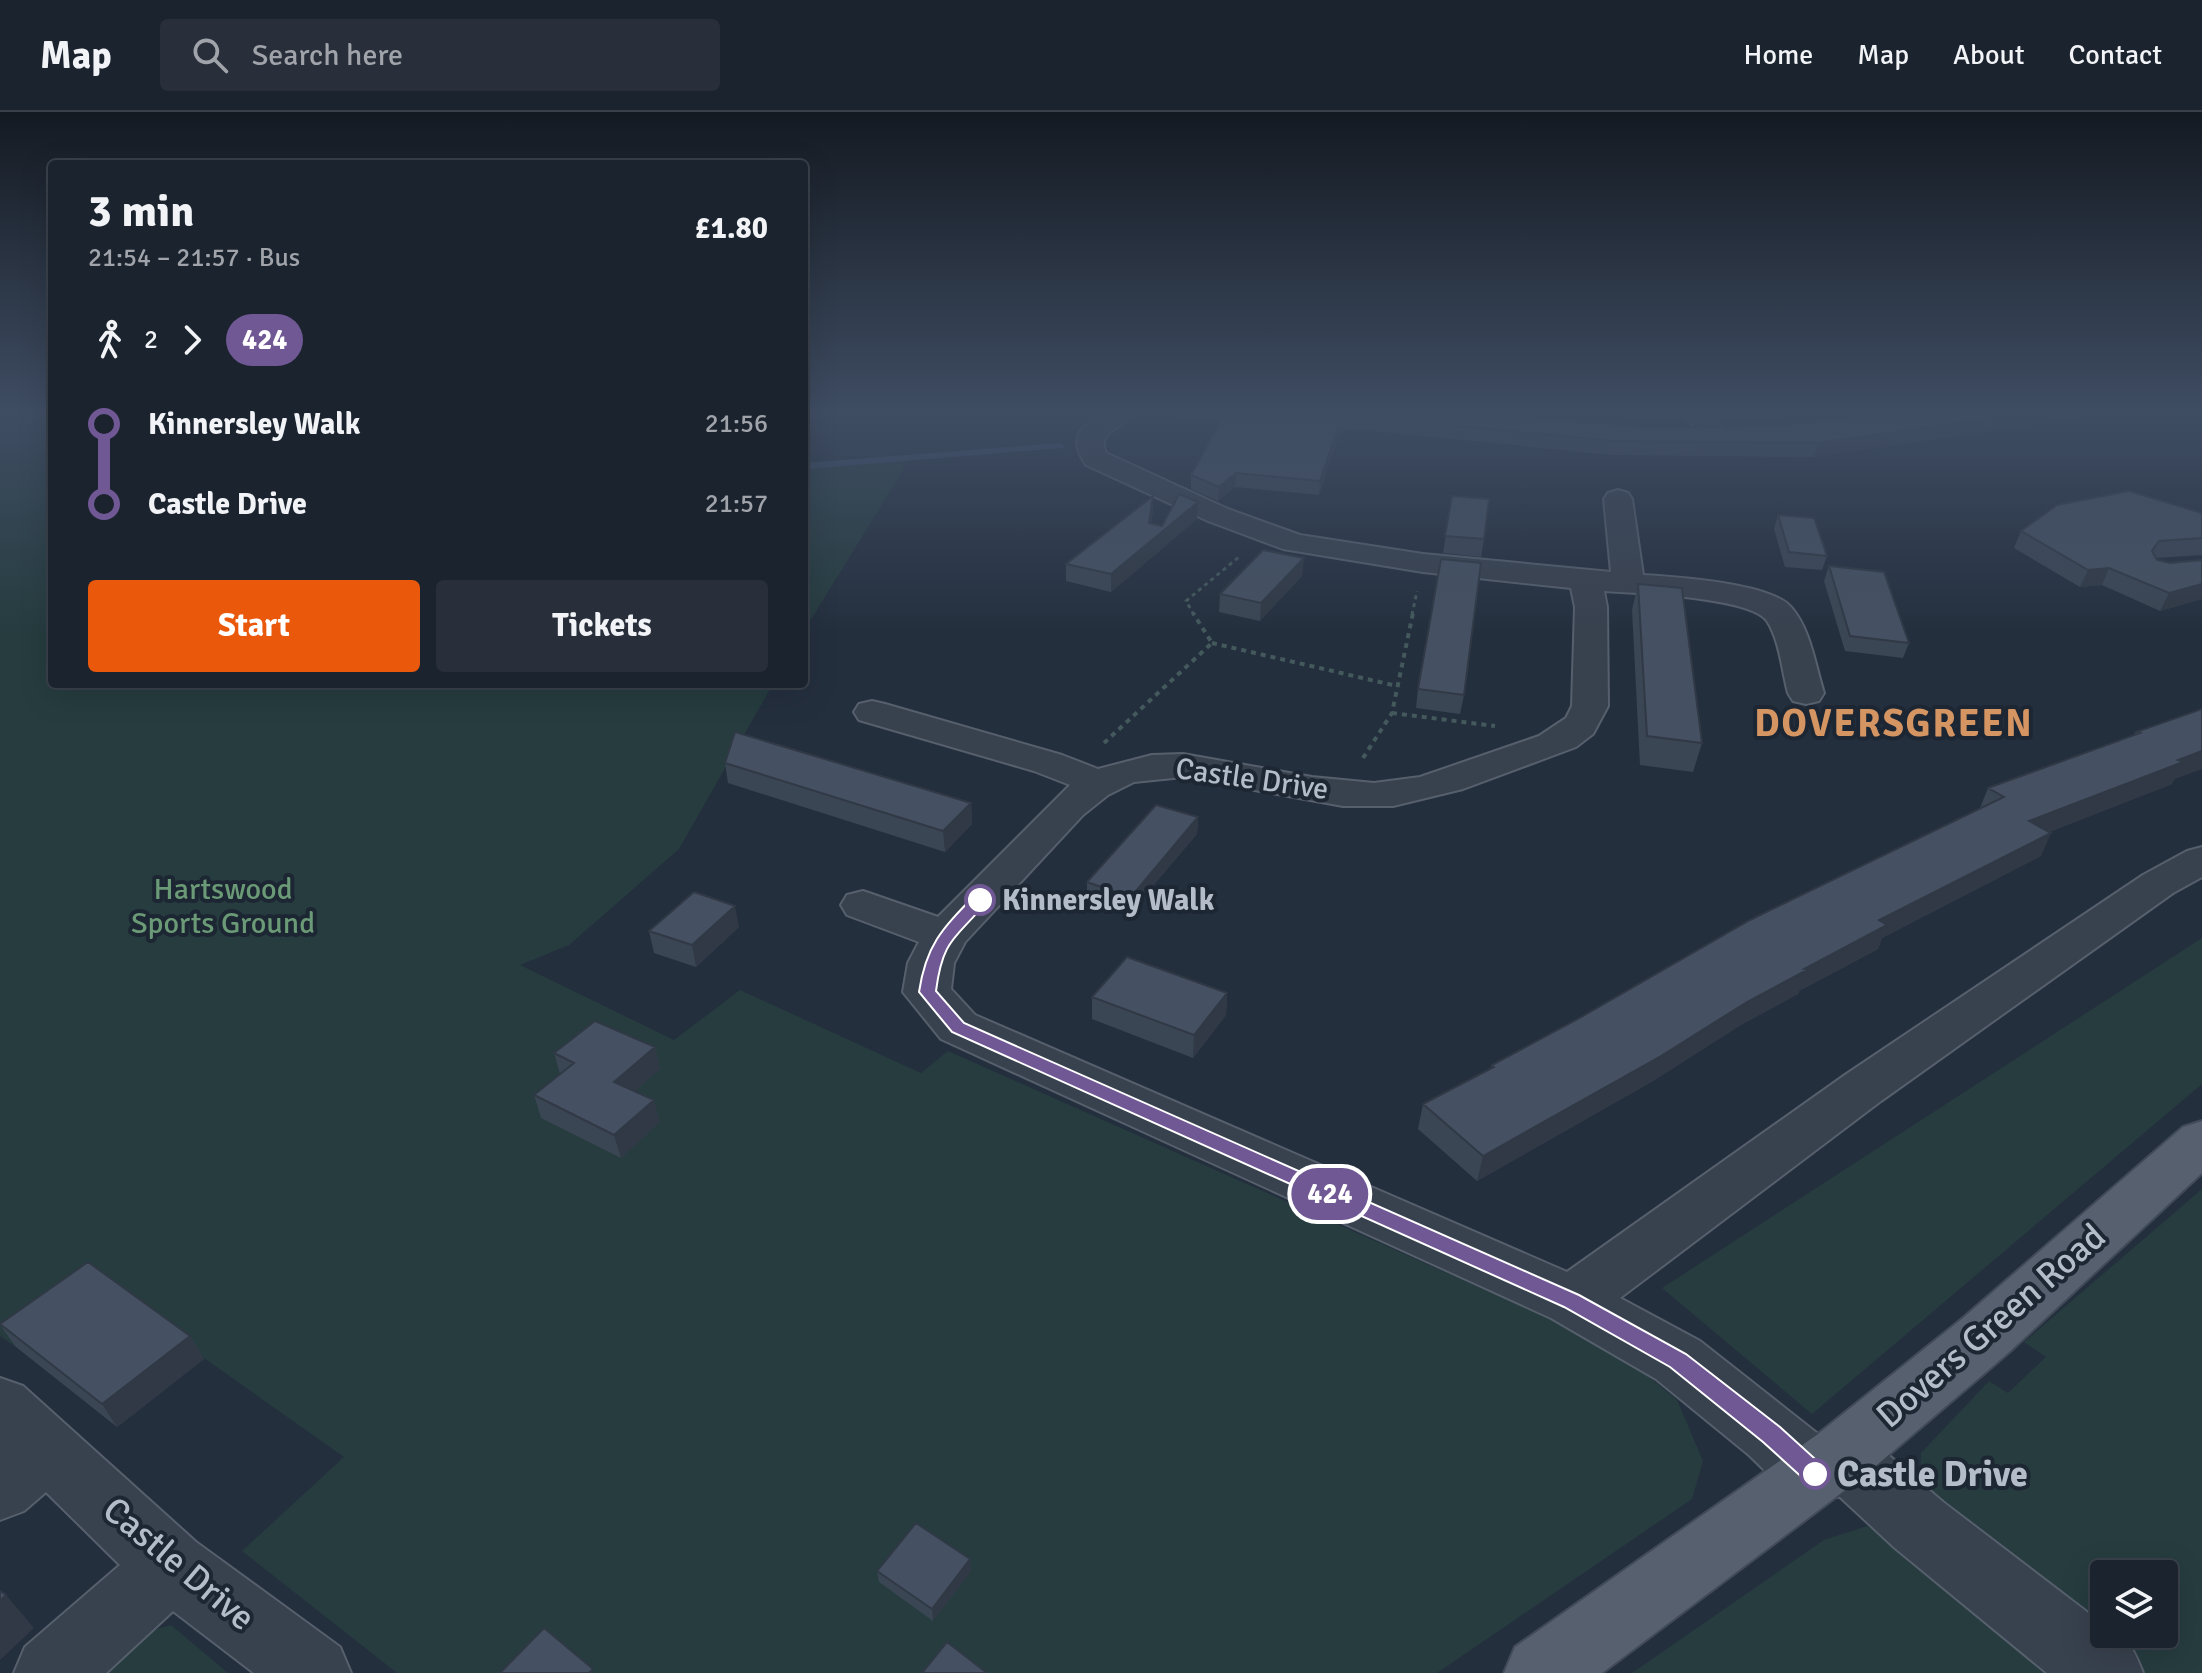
<!DOCTYPE html>
<html lang="en">
<head>
<meta charset="utf-8">
<style>
	body { margin:0; font-family:Signika,sans-serif; background:#282f3a; color:#f1f3f6; height:100vh; display:flex; flex-direction:column; font-size:30px; white-space:nowrap }
	* { box-sizing:border-box; margin:0 }
	p { font-size:26px; color:#a0a4aa }
	.icon { flex:none; width:44px; height:44px; fill:none; stroke:currentColor; stroke-width:2; stroke-linecap:round; stroke-linejoin:round }
	.map { position:relative; flex:1; overflow:hidden }
	.drawer { position:absolute; left:48px; top:48px; width:760px; height:528px; display:flex; flex-direction:column; background:#1b232e; border-radius:8px; box-shadow:0 8px 32px #0002,0 0 0 2px #39404a }
	.drawer>* { flex:none }
	.badge { padding:0 16px; border-radius:26px; font-size:28px; line-height:52px }
	.buttons { position:absolute; left:2090px; top:1448px; display:grid; gap:16px }
	.buttons a { display:grid; place-items:center; width:88px; height:88px; border-radius:8px; background:#1b232e; box-shadow:0 8px 32px #0002,0 0 0 2px #39404a; font-size:40px }
	.map>.badge { position:absolute; translate:-50% -50%; box-shadow:0 0 0 4px #fff }
	.legs { display:flex; align-items:center; gap:12px; height:88px; padding:0 40px; font-size:26px }
	.legs p { margin-inline-start:auto }
	.head { display:flex; align-items:center; justify-content:space-between; height:136px; padding:0 40px }
	h1 { font-size:44px; font-weight:700; line-height:60px }
	.primary-button { display:flex; gap:16px; margin-top:auto; padding:16px 40px }
	.primary-button a { flex:1; height:92px; border-radius:8px; background:#ea580c; color:#fff; font-size:32px; font-weight:700; line-height:92px; text-align:center }
	.primary-button a+a { background:#282f3a; color:#f1f3f6 }
	ul { padding:0 40px; list-style:none }
	li { display:flex; align-items:center; gap:28px; height:80px; font-size:30px }
	li i { display:grid; place-items:center; width:12px; height:100%; margin:0 10px; background:currentColor }
	li i::after { content:''; width:20px; height:20px; margin:-10px; border:6px solid; border-radius:50%; background:#1b232e }
	li p { margin-inline-start:auto }
	li:first-child i { background:linear-gradient(#0000 50%,currentColor 0) }
	li:last-child i { background:linear-gradient(currentColor 50%,#0000 0) }
	header { display:flex; align-items:center; gap:48px; box-sizing:border-box; height:112px; padding:0 40px; background:#1b232e; border-bottom:2px solid #39404a }
	header strong { font-size:38px }
	nav { display:flex; gap:44px; margin-inline-start:auto; font-size:28px }
	.search { width:560px; height:72px; background:#282f3a; display:flex; align-items:center; gap:20px; box-sizing:border-box; padding:0 28px; border-radius:8px; color:#a0a4aa; font-size:30px }
	.map>svg:first-child { display:block }
	.green { fill:#263c3f; fill-rule:evenodd }
	.lines { fill:none; stroke-linecap:round; stroke-linejoin:round }
	.stream { fill:#394c67; fill-rule:evenodd }
	.minor-casing { stroke:#565f6c; stroke-width:4 }
	.major-casing { stroke:#414a57; stroke-width:4 }
	.path-far1 { stroke:#44595c; stroke-width:3; stroke-dasharray:4 4; stroke-linecap:butt }
	.path { stroke:#44595c; stroke-width:4; stroke-dasharray:5 5; stroke-linecap:butt }
	.minor { fill:#38414e; fill-rule:evenodd }
	.major { fill:#56606e; fill-rule:evenodd }
	.wall { fill:#3b4654 }
	.shaded-wall { fill:#303945 }
	.building { fill:#455162; stroke:#303945; stroke-width:2 }
	.line-1 { fill:#705894; stroke:#fff; stroke-width:2 }
	.stop-1-dot { fill:#fff; stroke:#705894; stroke-width:4 }
	.labels { text-anchor:middle; dominant-baseline:central; stroke-width:8; stroke-linejoin:round; paint-order:stroke }
	.street-label { font-size:30px; fill:#b4bcc9; stroke:#1d2633 }
	.park-label { font-size:30px; fill:#6b9a76; stroke:#1d2633 }
	.stop-label { font-size:30px; font-weight:bold; fill:#b4bcc9; stroke:#1d2633; text-anchor:start }
	.near-street-label { font-size:36px; fill:#b4bcc9; stroke:#1d2633 }
	.near-stop-label { font-size:36px; font-weight:bold; fill:#b4bcc9; stroke:#1d2633; text-anchor:start }
	.district-label { font-size:38px; font-weight:bold; letter-spacing:2px; fill:#d59563; stroke:#1d2633 }
</style>
</head>
<body>
<header>
<strong>Map</strong>
<div class="search"><svg class="icon" aria-label="search" viewBox="0 0 24 24"><circle cx="10" cy="10" r="6"/><path d="M15 15l6 6"/></svg>Search here</div>
<nav><a>Home</a><a>Map</a><a>About</a><a>Contact</a></nav>
</header>
<div class="map">
<svg width="2202" height="1561" viewBox="0 0 2202 1561">
	<rect width="100%" height="100%" fill="#242f3e"/>
	<!-- green -->
	<path class="green" d="M16,301H52V572H773L679,737L569,833L520,853L674,928L740,878L921,961L948,939L1566,1214L1626,1246L1677,1288L1703,1349L1692,1387L1437,1561H397L242,1439L344,1345L102,1174L16,1235L0,1224V306Z
		M906,343L903,358L804,519V351Z
		M2202,826V972L1812,1302L1662,1176Z
		M2202,1077V1561H2139L1941,1406L1920,1368L1921,1341L1989,1269L2008,1281L2046,1245L2024,1230ZM2104,1462H2164V1522H2104Z
		M1867,1414L1907,1426L2072,1561H1632L1824,1428Z
		M171,1513L228,1561H92L131,1524Z"/>
	<g class="lines">
		<!-- stream -->
		<path class="stream" d="M1060,331L1064,334L1063,336L804,357V351Z"/>
		<!-- minor casing -->
		<g class="minor-casing">
			<path id="minor" d="M1104,301H1135C1124,316 1096,318 1106,341L1228,397L1300,423L1423,442L1611,460L1604,387L1608,381L1618,378L1628,381L1632,387L1643,463C1676,465 1770,471 1791,495C1811,518 1815,553 1824,581L1819,589L1806,592L1793,589L1788,581C1782,559 1780,529 1767,509C1752,485 1634,481 1604,479L1607,495L1608,594L1593,622L1576,635L1463,677L1393,694H1343L1183,665L1134,670L1108,683L1083,703L965,830L954,851L951,877L975,903L1567,1160L1845,963L2143,763L2187,739L2202,735V765L2173,781L1881,989L1620,1186L1700,1229L1818,1322L1841,1313L1864,1322L1943,1390L2104,1513V1522C2129,1522 2135,1541 2143,1561H2047L1895,1436L1839,1384L1815,1393L1791,1384L1749,1343L1656,1267L1551,1206L941,927L903,880L908,851L919,830L847,803L841,793L847,783L863,779L938,805L1070,673L1034,659L859,608L854,600L859,592L872,589L885,592L1062,643L1098,657L1152,643L1183,642L1312,665L1374,671L1420,665L1539,624L1566,606L1572,594L1575,495L1571,476L1423,460L1283,437L1208,409L1086,353C1068,326 1079,316 1104,301Z
				M1682,301H1709L1724,318L1720,323H1702Z
				M0,1266L23,1274L196,1430L340,1535L351,1561H254L173,1499L106,1561H14L25,1535L120,1453L46,1380L24,1399L0,1408Z"/>
		</g>
		<!-- major casing -->
		<g class="major-casing">
			<path id="major" d="M2202,1009V1061L2007,1242L1864,1364L1602,1561H1504L1515,1535L1818,1322L1963,1206L2183,1015Z"/>
		</g>
		<!-- path-far1 -->
		<path class="path-far1" d="M1194,503L1186,489L1240,444
			M1412,503L1417,479"/>
		<!-- path -->
		<path class="path" d="M1212,531L1397,574
			M1392,601L1495,614
			M1104,631L1212,531L1193,501
			M1363,646L1392,601L1413,501"/>
		<!-- minor -->
		<use href="#minor" class="minor"/>
		<!-- major -->
		<use href="#major" class="major"/>
	</g>
	<!-- wall -->
	<path class="wall" d="M1177,301H1480L1651,316L1782,314L1881,301H2077L2075,306L1814,345L1613,343L1341,316L1319,383L1235,375L1218,389L1191,377V363L1221,309L1177,305Z
		M1581,301H1807L1778,305L1648,307Z
		M1452,384L1484,427L1481,445L1443,441Z
		M1153,400L1151,412L1162,414L1197,407L1111,480L1066,469V452Z
		M2202,401V443L2156,446L2157,448L2170,451L2202,448V487L2160,499L2102,473L2080,475L2014,436L2021,419Z
		M1778,403L1827,444L1822,458L1785,455L1774,417Z
		M1829,454L1909,531L1903,546L1845,539L1824,469Z
		M1302,464L1260,509L1219,500L1220,482Z
		M1638,472L1702,631L1693,660L1640,653L1632,498Z
		M1418,577L1464,583L1460,602L1416,596Z
		M2202,597L2172,672L2049,720L2041,744L1882,826L1878,837L1799,879L1798,882L1739,914L1653,969L1477,1069L1418,1017L1423,992L1491,956L1492,953L1980,696L1988,676L2134,623L2136,620Z
		M725,651L971,691L972,712L945,740L728,671Z
		M1198,705L1197,722L1130,801L1087,787V770Z
		M739,815L696,855L654,841L649,819Z
		M1227,881L1226,903L1193,946L1092,907V885Z
		M655,935L660,957L635,979L660,1010L621,1046L541,1006L534,983L560,962L554,941Z
		M0,1213L190,1224L204,1247L117,1315L16,1235Z
		M970,1447L971,1459L933,1509L879,1470L877,1459Z"/>
	<!-- shaded-wall -->
	<path class="shaded-wall" d="M1779,301H1807L1778,305Z
		M2022,301H2077L2075,306L1814,345L1818,331Z
		M1342,303L1341,316L1319,383L1320,369Z
		M1236,361L1235,375L1218,389L1219,375Z
		M1153,384V400L1149,429V411Z
		M1198,390L1197,407L1111,480V462Z
		M1304,446L1302,464L1260,509L1261,491Z
		M2109,456L2102,473L2080,475L2088,458Z
		M2202,472V487L2160,499L2169,481Z
		M2202,639V657L2175,667L2172,672L2019,732L2029,709L2178,648Z
		M971,691L972,712L945,740L943,719Z
		M1198,705L1197,722L1130,801L1131,785Z
		M2051,721L2041,744L1882,826L1878,837L1799,879L1798,882L1739,914L1653,969L1477,1069L1483,1044L1804,857L1879,808Z
		M735,794L739,815L696,855L692,833Z
		M1227,881L1226,903L1193,946L1194,923Z
		M655,935L660,957L621,992L614,970Z
		M654,988L660,1010L621,1046L614,1023Z
		M190,1224L204,1247L117,1315L102,1292Z
		M970,1447L971,1459L933,1509L932,1497Z
		M6,1483L34,1516L0,1548V1489Z"/>
	<!-- building -->
	<path class="building" d="M1225,301H1480L1651,316L1782,314L1881,301H2022L1818,331L1616,329L1342,303L1320,369L1236,361L1219,375L1191,363Z
		M2129,379L2202,401V426L2159,429L2152,439L2157,448L2170,451L2202,448V472L2169,481L2109,456L2088,458L2021,419L2057,393Z
		M1179,382L1198,390L1111,462L1066,452L1153,384L1149,411L1162,414Z
		M1452,384L1489,387L1484,427L1445,424Z
		M1778,403L1814,406L1827,444L1789,440Z
		M1263,438L1304,446L1261,491L1220,482Z
		M1441,447L1481,451L1464,583L1418,577Z
		M1829,454L1884,460L1909,531L1850,524Z
		M1638,472L1682,476L1702,631L1647,624Z
		M2202,597V639L2178,648L2183,650L2029,709L2051,721L1879,808L1887,813L1804,857L1807,858L1747,890L1661,944L1483,1044L1423,992L1494,955L1492,953L1576,908L1750,808L2004,685L1988,676L2140,621L2136,620Z
		M735,620L971,691L943,719L725,651Z
		M1156,693L1198,705L1131,785L1087,770Z
		M694,780L735,794L692,833L649,819Z
		M1127,845L1227,881L1194,923L1092,885Z
		M595,909L655,935L614,970L654,988L614,1023L534,983L574,951L554,941Z
		M88,1150L190,1224L102,1292L0,1212Z
		M916,1411L970,1447L932,1497L877,1459Z
		M0,1479L6,1483L0,1489Z
		M544,1516L593,1557L589,1561H500Z
		M947,1530L987,1561H922Z"/>
	<!-- sky -->
	<linearGradient id="sky" x2="0" y2="1"><stop stop-color="#141a22"/><stop offset="0.58" stop-color="#3f4d63"/><stop offset="1" stop-color="#3f4d63" stop-opacity="0"/></linearGradient>
	<rect width="2202" height="520" fill="url(#sky)"/>
	<!-- line-1 -->
	<path class="line-1" d="M980,783L988,788C957,827 943,824 936,879L964,911L1579,1183L1686,1242L1780,1315L1824,1355L1827,1362L1824,1370L1815,1373L1807,1370L1763,1330L1670,1255L1564,1195L952,920L919,880C926,833 942,817 974,784Z"/>
	<!-- markers -->
	<g class="stop-1-dot">
		<circle cx="980" cy="788" r="14"/>
		<circle cx="1815" cy="1362" r="14"/>
	</g>
	<g class="labels">
		<!-- street labels -->
		<g class="street-label">
			<text transform="translate(1252 667) rotate(8)">Castle Drive</text>
		</g>
		<!-- park labels -->
		<g class="park-label">
			<text x="223" y="777">Hartswood<tspan x="223" dy="34">Sports Ground</tspan></text>
		</g>
		<!-- stop labels -->
		<g class="stop-label">
			<text x="1002" y="788">Kinnersley Walk</text>
		</g>
		<!-- near-street labels -->
		<g class="near-street-label">
			<text transform="translate(1991 1214) rotate(-41)">Dovers Green Road</text>
			<text transform="translate(179 1452) rotate(40)">Castle Drive</text>
		</g>
		<!-- near-stop labels -->
		<g class="near-stop-label">
			<text x="1837" y="1362">Castle Drive</text>
		</g>
		<!-- district labels -->
		<g class="district-label">
			<text x="1894" y="611">DOVERSGREEN</text>
		</g>
	</g>
</svg>
<div class="buttons">
<a><svg class="icon" aria-label="layers" viewBox="0 0 24 24"><path d="M12 4l9 5-9 5-9-5zM3 14l9 5 9-5"/></svg></a>
</div>
<b class="badge" style="left:1330px;top:1082px;background:#705894;color:#fff">424</b>
<section class="drawer">
<div class="head"><div><h1>3 min</h1><p>21:54 – 21:57 · Bus</p></div><b>£1.80</b></div>
<div class="legs"><svg class="icon" aria-label="walk" viewBox="0 0 24 24"><circle cx="13" cy="4" r="2"/><path d="M13 8l-2 6 4 7M11 14l-3 7M7 12l3-4h3l4 4"/></svg>2<svg class="icon" aria-label="forward" viewBox="0 0 24 24"><path d="M9 5l7 7-7 7"/></svg><b class="badge" style="background:#705894;color:#fff">424</b></div>
<ul>
<li><i style="color:#705894"></i><b>Kinnersley Walk</b><p>21:56</p></li>
<li><i style="color:#705894"></i><b>Castle Drive</b><p>21:57</p></li>
</ul>
<div class="primary-button"><a>Start</a><a>Tickets</a></div>
</section>
</div>
</body>
</html>
